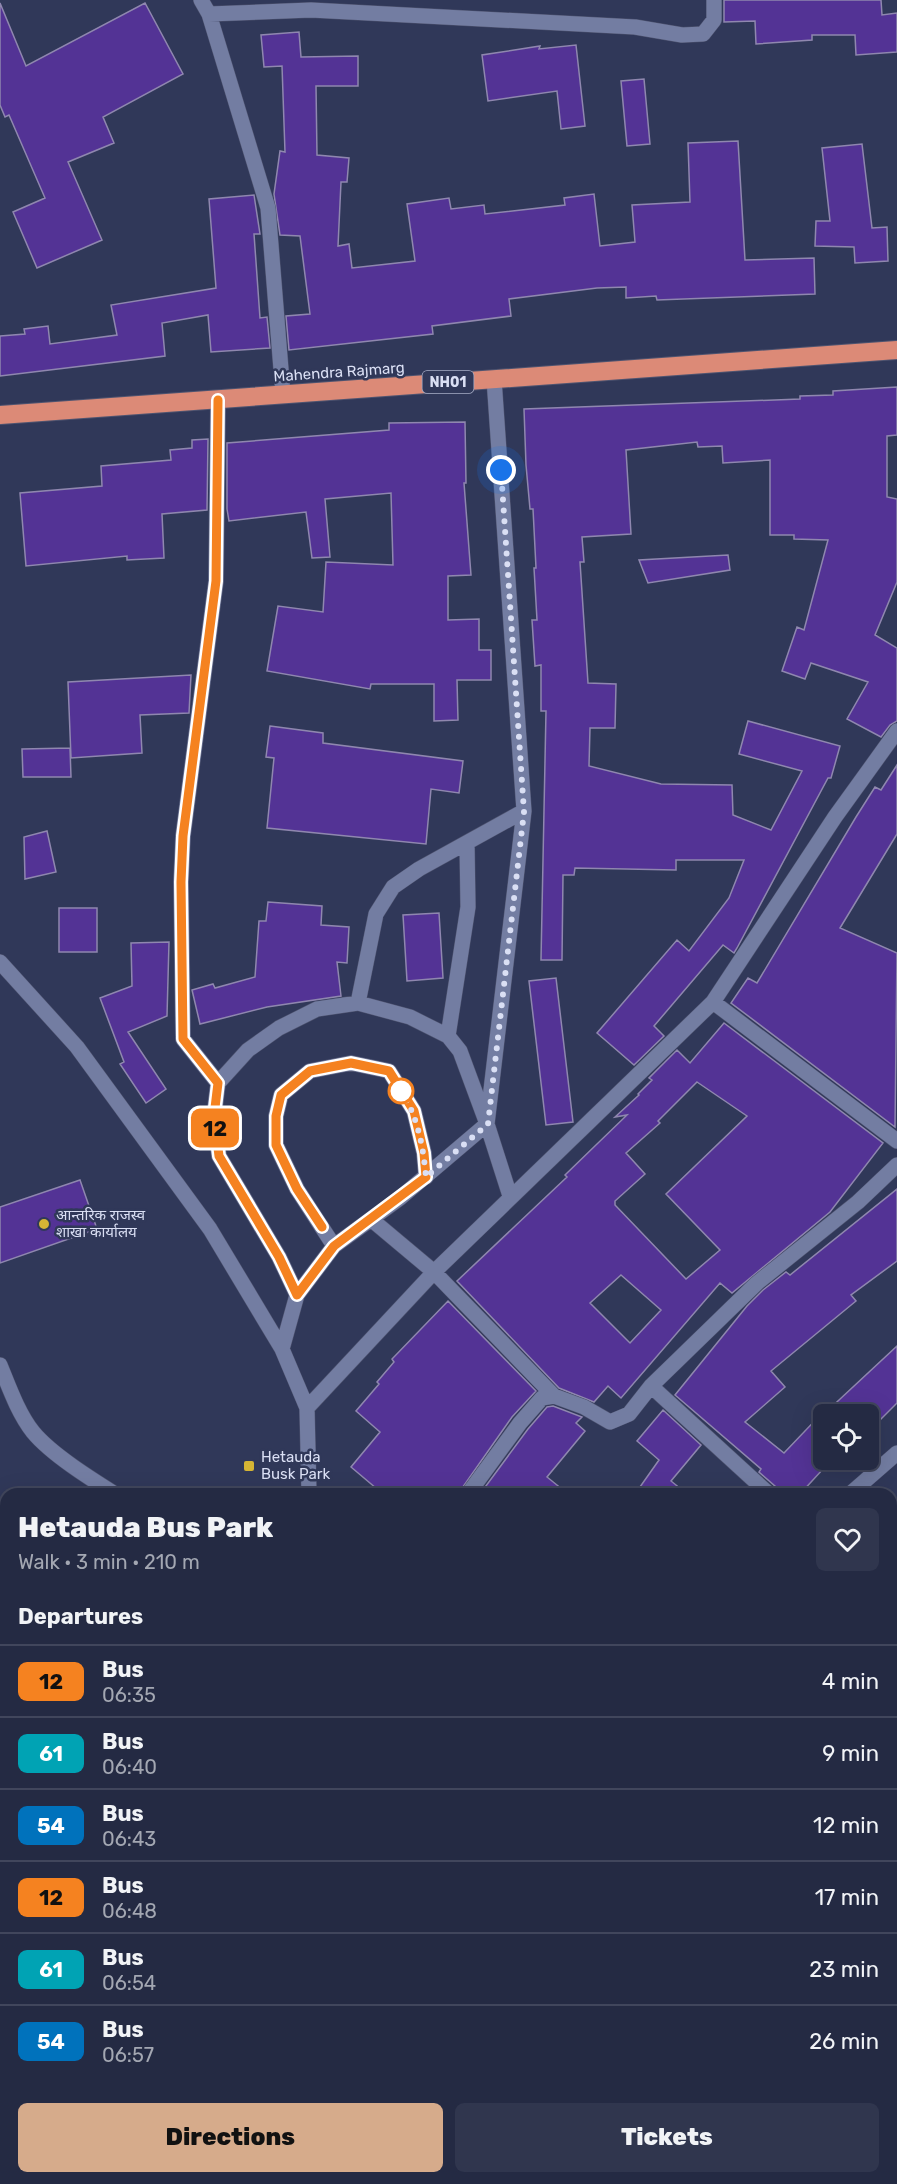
<!DOCTYPE html>
<html lang="en">
<head>
<meta charset="utf-8">
<style>
	body { margin:0; font-family:Rubik,"Noto Sans Devanagari",sans-serif; background:#30364e; color:#f1f3f6; height:100vh; display:flex; flex-direction:column; font-size:22px; white-space:nowrap }
	* { box-sizing:border-box; margin:0 }
	p { font-size:20px; color:#a3a7b2 }
	.icon { flex:none; width:33px; height:33px; fill:none; stroke:currentColor; stroke-width:2; stroke-linecap:round; stroke-linejoin:round }
	.map { position:relative; flex:1; overflow:hidden }
	.panel { position:absolute; left:0px; top:1488px; width:897px; height:696px; display:flex; flex-direction:column; background:#242a43; border-radius:18px 18px 0 0; box-shadow:0 6px 24px #0002,0 0 0 2px #41465c }
	.panel>* { flex:none }
	.badge { padding:0 12px; border-radius:9px; font-size:21px; line-height:39px }
	.controls { position:absolute; left:813px; top:1404px; display:grid; gap:12px }
	.controls a { display:grid; place-items:center; width:66px; height:66px; border-radius:9px; background:#242a43; box-shadow:0 6px 24px #0002,0 0 0 2px #41465c; font-size:30px }
	.you { position:absolute; width:30px; height:30px; margin:-15px; border:4px solid #fff; border-radius:50%; background:#1a73e8; box-shadow:0 0 0 9px #1a73e833 }
	.map>.badge { position:absolute; translate:-50% -50%; box-shadow:0 0 0 3px #fff }
	h2 { padding:0 18px; font-size:22px; line-height:54px }
	.round { display:grid; place-items:center; flex:none; width:63px; height:63px; border-radius:9px; background:#30364e }
	.overview { display:flex; align-items:center; justify-content:space-between; height:102px; padding:0 18px }
	h1 { font-size:28px; font-weight:800; line-height:45px }
	.primary-button { display:flex; gap:12px; margin-top:auto; padding:12px 18px }
	.primary-button a { flex:1; height:69px; border-radius:9px; background:#d6ab8b; color:#111; font-size:24px; font-weight:800; line-height:69px; text-align:center }
	.primary-button a+a { background:#30364e; color:#f1f3f6 }
	ul { padding:0; list-style:none }
	li { display:flex; align-items:center; gap:18px; height:72px; padding:0 18px; border-top:2px solid #41465c }
	li div { flex:1 }
	li b { display:block; font-size:22px }
	li em { font-style:normal }
	li .badge { min-width:66px; font-weight:700; text-align:center }
	.map>svg:first-child { display:block }
	.building { fill:#533395; stroke:#8f87af; stroke-width:1.5; fill-rule:evenodd }
	.lines { fill:none; stroke-linecap:round; stroke-linejoin:round }
	.street-casing { stroke:#4f5470; stroke-width:16 }
	.secondary-casing { stroke:#4f5470; stroke-width:16 }
	.highway-casing { stroke:#4f5470; stroke-width:20 }
	.street { stroke:#737da2; stroke-width:15 }
	.secondary { stroke:#737da2; stroke-width:15 }
	.highway { stroke:#dc8a77; stroke-width:18 }
	.line-casing { stroke:#fff; stroke-width:14 }
	.line { stroke:#f58220; stroke-width:9 }
	.walk { stroke:#dadff4; stroke-width:6; stroke-dasharray:0 10.8 }
	.stop-dot { fill:#fff; stroke:#f58220; stroke-width:3 }
	.poi-dot { fill:#d6b534; stroke:#303859; stroke-width:2 }
	.labels { text-anchor:middle; dominant-baseline:central; stroke-width:5; stroke-linejoin:round; paint-order:stroke }
	.shield { fill:#303859; stroke:#a7adc6; stroke-width:1.5 }
	.shield-label { font-size:14px; font-weight:bold; fill:#dadff4 }
	.street-label { font-size:15px; fill:#dadff4; stroke:#303859 }
	.poi-label { font-size:15px; fill:#dadff4; stroke:#303859; text-anchor:start }
</style>
</head>
<body>
<div class="map">
<svg width="897" height="2184" viewBox="0 0 897 2184">
	<rect width="100%" height="100%" fill="#303859"/>
	<!-- building -->
	<path class="building" d="M724,0H881L882,15L897,13V52L856,55L855,35H812V40L756,44L755,21L724,22Z
		M0,3L26,66L145,3L183,74L103,117L114,143L68,162L102,240L37,268L13,212L45,198L9,115L5,117L0,105Z
		M299,32L301,57L358,56V86H316L317,155L349,158L347,182H341L338,246L349,244L352,268L415,261L407,204L449,198L451,209L484,205L485,214L565,205L564,198L594,194L600,246L635,242L632,205L690,202L688,143L738,141L745,260L814,258L815,294L657,300L656,296L626,298V287L597,288L509,299L511,316L432,326L433,334L289,350L286,316L310,314L300,236L280,235L274,194L280,151L285,152L282,66L264,67L261,35Z
		M576,45L585,126L561,129L557,91L488,101L482,55L540,46L539,49Z
		M644,79L650,144L627,146L621,81Z
		M862,144L872,228L887,227L888,261L855,263L854,247L815,246L816,221H830L822,148Z
		M254,195L260,234H254L260,318L267,317L270,348L211,352L208,315L162,323L165,356L0,376V336L25,334L24,329L48,326L50,344L117,335L111,305L216,288L209,199Z
		M897,387V435L887,436V497L897,499V582L875,635L897,648V721L890,725L881,737L847,719L868,682L811,663L805,679L782,671L797,627L804,630L828,540L794,539V535H770V460L723,463L722,446L698,447L697,442L626,450L631,534L582,537L584,562H580L588,683L616,684L615,728H590L589,766L661,784L732,785L733,815L771,830L802,771L739,754L748,721L840,746L831,778H828L737,948L734,953L723,945L654,1026L664,1036L634,1065L597,1033L677,940L689,951L729,898L744,860H676V870L575,868L574,875H563L562,960H541L546,711H541V665L535,666L532,620H537L534,568H536L533,509H530L526,465L524,409L800,399V396L833,395V391Z
		M465,422L466,483H464L471,575L448,576V620L479,619V650H491V680H457L458,720L434,721V684H371L370,689L267,671L278,606L323,612L326,562L393,565L391,493L325,499L330,557L312,558L306,512L229,521L227,509V443L389,430V423Z
		M208,439L207,510L162,514L164,558L127,560V556L26,566L20,493L102,486L101,466L171,460L170,450L192,448V440Z
		M728,555L730,570L648,583L639,560Z
		M191,675L189,713L140,715L142,753L71,758L68,682Z
		M270,726L323,733V743L463,761L459,793L431,789L426,844L267,828L274,758L266,757Z
		M70,748L71,777H23L22,749Z
		M897,765V834L840,928L897,953L895,1127L731,1003L748,978L757,983L856,817L875,787L881,790Z
		M47,831L56,872L25,879L24,837Z
		M268,902L322,906L321,925L349,927L347,963L337,962L341,996L267,1007L200,1024L192,990L213,984L215,988L255,977L259,921H266Z
		M59,908H97V952H59Z
		M439,913L443,978L407,981L403,915Z
		M169,942L167,1016L128,1032L166,1089L146,1103L120,1064L124,1062L100,998L132,986L131,943Z
		M556,978L573,1122L546,1125L529,981Z
		M724,1023L883,1143L830,1212L732,1293L720,1283L621,1398L608,1386L594,1402L559,1388L457,1281L567,1177L565,1175L627,1115L615,1117L639,1095L638,1094L652,1080L649,1078L677,1050L690,1063ZM697,1082L747,1116L666,1194L720,1250L686,1279L615,1205V1201L645,1174L626,1153L660,1123L658,1121ZM621,1275L661,1310L630,1343L590,1303Z
		M80,1180L97,1229L0,1263V1207Z
		M897,1189V1261L851,1295L856,1301L771,1371L785,1387L745,1422L784,1453L824,1411V1468L800,1494H778L776,1487L759,1472L761,1469L675,1395L747,1306L763,1290L786,1272L790,1275Z
		M448,1301L536,1391L512,1417L458,1494H383L351,1467L380,1432L356,1411L379,1384L377,1382L394,1362L392,1359Z
		M897,1346V1403L868,1432V1414H824Z
		M553,1406L582,1417L576,1423L585,1431L547,1477L568,1494H480L528,1429L547,1407Z
		M663,1410L701,1445L671,1481L687,1494H635L659,1460L637,1441Z"/>
	<g class="lines">
		<!-- street casing -->
		<g class="street-casing">
			<path id="street" d="M201,0L209,14L268,208L283,394
				M209,14L311,10L635,27L682,35L703,34L714,20V0
				M218,401L216,581L183,836L181,882L183,1039L218,1083
				M0,962L77,1047L210,1229L282,1349L307,1408
				M713,1002L897,1141
				M358,1003L376,914L393,887L419,869L524,811
				M448,1036L468,907L467,843
				M372,1220L434,1272L554,1396
				M334,1246L297,1189L276,1145V1116L281,1095L310,1071L351,1063L389,1071L414,1111L424,1153L426,1177
				M297,1295L279,1257L219,1156L214,1116L218,1083L248,1050L279,1028L317,1009L358,1003L410,1017L448,1036L460,1051L487,1124L510,1196
				M282,1349L297,1295L334,1246L400,1198L487,1124L524,811L494,379
				M651,1386L769,1494
				M309,1494L307,1408L434,1272L713,1002L835,817L897,731
				M468,1494L520,1423L542,1398L554,1396L584,1407L610,1422L629,1414L651,1386L757,1283L858,1202L897,1165
				M850,1494L897,1453
				M891,1935L897,1931
				M0,2169L6,2165
				M51,2178L54,2184
				M238,2178L241,2184
				M394,2178L397,2184
				M563,2178L567,2184
				M475,2184L485,2178"/>
		</g>
		<!-- secondary casing -->
		<g class="secondary-casing">
			<path id="secondary" d="M0,1365C9,1387 18,1413 33,1432C51,1454 91,1479 115,1494
				M784,2178L786,2184"/>
		</g>
		<!-- highway casing -->
		<g class="highway-casing">
			<path id="highway" d="M0,415L897,350"/>
		</g>
		<!-- street -->
		<use href="#street" class="street"/>
		<!-- secondary -->
		<use href="#secondary" class="secondary"/>
		<!-- highway -->
		<use href="#highway" class="highway"/>
	</g>
	<g class="lines">
		<!-- line casing -->
		<g class="line-casing">
			<path id="line" d="M218,400L216,581L183,836L181,882L183,1039L218,1083L214,1116L219,1156L279,1257L297,1295L334,1246L426,1177L424,1153L414,1111L389,1071L351,1063L310,1071L281,1095L276,1116V1145L297,1189L322,1227"/>
		</g>
		<!-- line -->
		<use href="#line" class="line"/>
		<!-- walk -->
		<path class="walk" d="M401,1091C418,1117 423,1146 426,1177L488,1124L524,812L501,470"/>
	</g>
	<!-- markers -->
	<circle class="stop-dot" cx="401" cy="1091" r="12"/>
	<g class="poi-dot">
		<circle cx="44" cy="1224" r="6"/>
		<rect x="243" y="1460" width="12" height="12" rx="3"/>
	</g>
	<g class="labels">
		<!-- shield labels -->
		<rect class="shield" x="422.5" y="371" width="51" height="22" rx="4.5"/>
		<g class="shield-label">
			<text x="448" y="382">NH01</text>
		</g>
		<!-- street labels -->
		<g class="street-label">
			<text transform="translate(339 372) rotate(-4)">Mahendra Rajmarg</text>
		</g>
		<!-- poi labels -->
		<g class="poi-label">
			<text x="56" y="1215">आन्तरिक राजस्व<tspan x="56" dy="17">शाखा कार्यालय</tspan></text>
			<text x="261" y="1457">Hetauda<tspan x="261" dy="17">Busk Park</tspan></text>
		</g>
	</g>
</svg>
<div class="controls">
<a><svg class="icon" aria-label="locate" viewBox="0 0 24 24"><circle cx="12" cy="12" r="6"/><path d="M12 2v4M12 18v4M2 12h4M18 12h4"/></svg></a>
</div>
<div class="you" style="left:501px;top:470px"></div>
<b class="badge" style="left:215px;top:1128px;background:#f58220;color:#111">12</b>
<section class="panel">
<div class="overview"><div><h1>Hetauda Bus Park</h1><p>Walk · 3 min · 210 m</p></div><a class="round"><svg class="icon" aria-label="heart" viewBox="0 0 24 24"><path d="M12 20l-8-8c-3-5 5-10 8-4 3-6 11-1 8 4z"/></svg></a></div>
<h2>Departures</h2>
<ul>
<li><span class="badge" style="background:#f58220;color:#111">12</span><div><b>Bus</b><p>06:35</p></div><em>4 min</em></li>
<li><span class="badge" style="background:#00a3b4;color:#fff">61</span><div><b>Bus</b><p>06:40</p></div><em>9 min</em></li>
<li><span class="badge" style="background:#0072bc;color:#fff">54</span><div><b>Bus</b><p>06:43</p></div><em>12 min</em></li>
<li><span class="badge" style="background:#f58220;color:#111">12</span><div><b>Bus</b><p>06:48</p></div><em>17 min</em></li>
<li><span class="badge" style="background:#00a3b4;color:#fff">61</span><div><b>Bus</b><p>06:54</p></div><em>23 min</em></li>
<li><span class="badge" style="background:#0072bc;color:#fff">54</span><div><b>Bus</b><p>06:57</p></div><em>26 min</em></li>
</ul>
<div class="primary-button"><a>Directions</a><a>Tickets</a></div>
</section>
</div>
</body>
</html>
